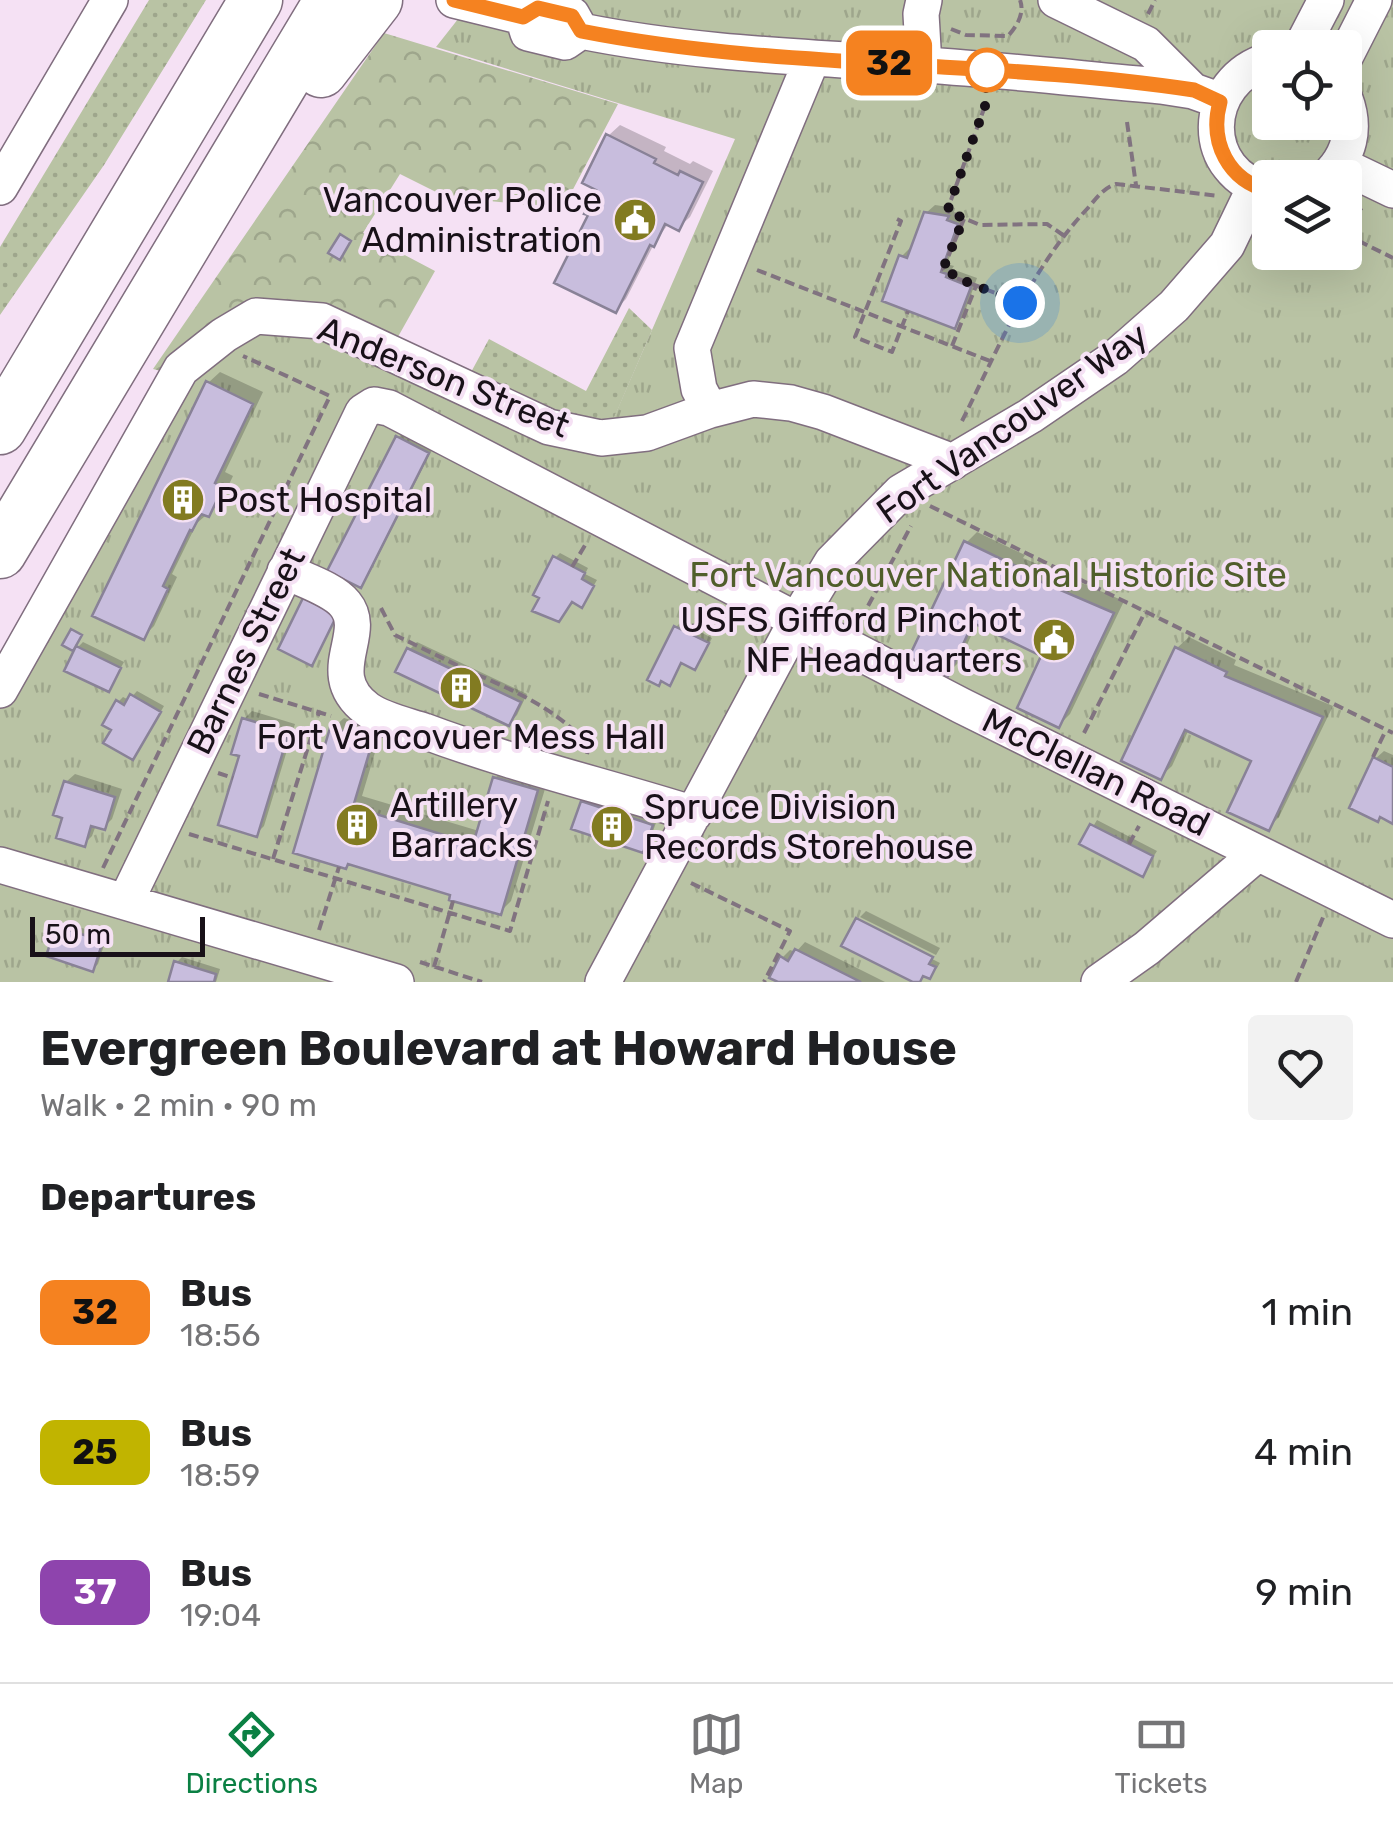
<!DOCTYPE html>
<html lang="en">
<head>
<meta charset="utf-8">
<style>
	body { margin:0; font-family:Rubik,sans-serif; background:#f2f2f2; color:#202124; height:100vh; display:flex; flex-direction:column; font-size:38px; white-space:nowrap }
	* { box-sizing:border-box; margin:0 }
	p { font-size:32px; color:#757577 }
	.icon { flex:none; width:55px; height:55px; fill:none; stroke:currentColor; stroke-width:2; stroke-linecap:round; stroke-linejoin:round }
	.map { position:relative; height:982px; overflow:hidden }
	.panel { display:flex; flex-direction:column; background:#fff; flex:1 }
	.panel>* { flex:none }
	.badge { padding:0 20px; border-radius:15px; font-size:35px; line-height:65px }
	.controls { position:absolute; left:1252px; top:30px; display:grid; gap:20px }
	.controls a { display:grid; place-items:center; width:110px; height:110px; border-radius:10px; background:#fff; box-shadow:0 10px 40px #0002; font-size:50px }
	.scale { position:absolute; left:30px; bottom:25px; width:175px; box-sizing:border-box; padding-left:10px; border:5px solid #181118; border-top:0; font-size:28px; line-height:35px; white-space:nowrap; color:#181118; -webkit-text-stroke:8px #f5e1f4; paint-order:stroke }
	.you { position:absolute; width:50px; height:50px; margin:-25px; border:8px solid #fff; border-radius:50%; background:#1a73e8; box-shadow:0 0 0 15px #1a73e833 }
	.map>.badge { position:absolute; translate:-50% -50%; box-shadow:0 0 0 5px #fff }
	h2 { padding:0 40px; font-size:38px; line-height:90px }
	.round { display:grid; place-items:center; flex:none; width:105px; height:105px; border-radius:10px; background:#f2f2f2 }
	.headline { display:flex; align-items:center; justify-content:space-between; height:170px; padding:0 40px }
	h1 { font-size:48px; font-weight:700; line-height:75px }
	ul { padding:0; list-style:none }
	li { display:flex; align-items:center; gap:30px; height:140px; padding:0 40px }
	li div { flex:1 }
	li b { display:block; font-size:38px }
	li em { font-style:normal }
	li .badge { min-width:110px; font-weight:700; text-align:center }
	.dock { display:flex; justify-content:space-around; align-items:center; height:140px; border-top:2px solid #e0e0e0; background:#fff; font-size:28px; color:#757577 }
	.dock a { display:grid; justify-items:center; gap:5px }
	.dock .on { color:#0b8043 }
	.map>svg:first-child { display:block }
	.grass { fill:url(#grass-dots) }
	.forest { fill:url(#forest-crowns) }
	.park { fill:url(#park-tufts); fill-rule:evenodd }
	.shadow { fill:#0003 }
	.building { fill:#c8bddd; stroke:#898297; stroke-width:2.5 }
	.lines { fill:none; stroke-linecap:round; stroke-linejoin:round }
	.minor-casing { stroke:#806e7f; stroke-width:38 }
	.highway-casing { stroke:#806e7f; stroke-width:55 }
	.path { stroke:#817380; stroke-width:4; stroke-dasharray:10 5; stroke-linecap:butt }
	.minor { stroke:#fff; stroke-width:35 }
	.highway { stroke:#fff; stroke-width:52 }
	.line-casing { stroke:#fff; stroke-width:22 }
	.line { stroke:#f58220; stroke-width:15 }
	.walk { stroke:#181118; stroke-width:10; stroke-dasharray:0 18 }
	.stop-dot { fill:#fff; stroke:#f58220; stroke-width:5 }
	.labels { text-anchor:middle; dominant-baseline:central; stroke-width:8; stroke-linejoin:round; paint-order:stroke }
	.poi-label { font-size:35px; fill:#181118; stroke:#f5e1f4; text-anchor:start }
	.street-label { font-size:35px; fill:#181118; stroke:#f5e1f4 }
	.park-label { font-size:35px; fill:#505e2b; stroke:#f5e1f4 }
</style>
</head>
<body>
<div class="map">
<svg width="1393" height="982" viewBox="0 0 1393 982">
	<defs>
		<pattern id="grass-dots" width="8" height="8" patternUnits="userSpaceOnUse" patternTransform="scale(2.5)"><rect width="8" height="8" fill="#b9c3a4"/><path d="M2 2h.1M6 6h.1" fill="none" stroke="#9ea68c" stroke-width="1.8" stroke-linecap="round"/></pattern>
		<pattern id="forest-crowns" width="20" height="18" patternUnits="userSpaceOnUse" patternTransform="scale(2.5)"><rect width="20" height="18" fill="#b9c3a4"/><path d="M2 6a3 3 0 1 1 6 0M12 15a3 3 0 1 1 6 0" fill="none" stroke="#9ea68c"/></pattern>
		<pattern id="park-tufts" width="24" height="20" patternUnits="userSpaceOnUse" patternTransform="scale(2.5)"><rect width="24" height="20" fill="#b9c3a4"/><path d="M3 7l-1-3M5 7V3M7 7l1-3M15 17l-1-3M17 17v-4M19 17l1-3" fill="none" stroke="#9ea68c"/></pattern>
	</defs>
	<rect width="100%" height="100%" fill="#f5e1f4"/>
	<!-- grass -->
	<path class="grass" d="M149,0H206L104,165L0,315V247Z
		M629,308L652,330L605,439L463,387L489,339L586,391Z"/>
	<!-- forest -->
	<path class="forest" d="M384,33L618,104L560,214L530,205L446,197L400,174L363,233L435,271L390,351L161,371L153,369Z"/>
	<!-- park -->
	<path class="park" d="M473,0H1393V982H0V694L181,369L256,316L605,438L735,139L436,47ZM1270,48H1345V122H1270ZM1270,178H1345V252H1270Z"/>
	<!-- shadow -->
	<path class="shadow" d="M620,125L666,147L664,151L690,164L693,161L713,171L690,217L678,228L669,223L655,242L626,299L615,310L591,214L599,188L608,136Z
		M935,205L955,208L954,212L965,216L947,264L954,266L952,269L977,278L963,317L954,326L902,256L910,248L913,249L926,213Z
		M220,372L263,392L225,472L233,476L220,503L197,523L172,574L177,577L154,626L143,637L208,383Z
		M406,429L435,444L368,576L360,585L398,438Z
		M977,532L1025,555L1023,558L1124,601L1070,714L1059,725L1045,655L977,623L959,662L948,673L966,543Z
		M560,553L588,568L585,574L597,580L582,605L573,600L555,558Z
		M681,622L712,638L700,662L695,667L683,661L670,683L676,627Z
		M1189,637L1236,660L1234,665L1333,706L1279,817L1268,828L1255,760L1189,729L1172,766L1160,777L1177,648Z
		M83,642L124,662L109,689L78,647Z
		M417,642L527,694L517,715L509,723L409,650Z
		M137,691L164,706L137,752L118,702L123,697L129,700Z
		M252,711L295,724L264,826L256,834L242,755L244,719Z
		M344,718L382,729L362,796L479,831L495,778L507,767L548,779L511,901L500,912L454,893L349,862L332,729Z
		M1384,751L1393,755V822L1375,759Z
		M75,774L122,789L112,819L104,827L96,825L92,836L84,844L65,816L66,782Z
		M588,797L657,820L648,845L643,850L583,803Z
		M1097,820L1157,851L1142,874L1083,843Z
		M866,911L940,948L936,955L860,917Z
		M857,921L940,963L937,968L918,982Z
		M63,922L107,936L98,964L93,969L58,927Z
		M805,942L885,982H780L782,958L790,950L796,952Z
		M182,957L220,969L216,982H170L177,962Z"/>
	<!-- building -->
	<path class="building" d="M606,134L656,159L654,163L678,175L680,171L703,182L679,231L665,224L654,247L650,245L616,313L554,283L588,215L584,214L596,190L582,183Z
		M924,212L949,216L947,220L958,224L941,272L947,274L946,277L971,287L955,329L882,301L899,255L907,258Z
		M340,234L351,241L340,260L328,253Z
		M206,381L253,404L215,483L223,487L209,517L201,514L192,531L190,530L163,586L168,589L144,640L92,616Z
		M396,436L429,453L361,588L327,571Z
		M964,541L1016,566L1014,570L1114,613L1059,728L1017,708L1041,656L973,623L948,676L909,657Z
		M553,556L585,573L582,579L594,586L582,608L572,602L559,622L532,611L539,598L533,595Z
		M303,598L337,615L312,666L278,649Z
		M674,626L709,643L695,670L681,663L670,686L661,681L659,686L647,680Z
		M71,629L82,635L73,651L62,645Z
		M76,646L121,668L109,692L64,671Z
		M1175,647L1227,672L1225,676L1323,717L1269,831L1227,812L1251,761L1185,730L1161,780L1121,761Z
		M407,648L521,702L509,726L395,672Z
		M130,694L161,712L133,760L103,743L111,730L102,725L116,700L124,705Z
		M242,718L289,732L257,837L218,825L239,756L231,754Z
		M330,728L373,740L353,807L473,844L493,777L538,790L501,915L449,900L450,895L348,864L346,869L293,853Z
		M1373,757L1393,767V824L1380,817L1378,822L1349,808Z
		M64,781L115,797L105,830L91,826L85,847L56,838L62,818L53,815Z
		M581,801L653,825L643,853L571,829Z
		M1090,824L1153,856L1143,877L1079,844Z
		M856,918L933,957L929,964L936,967L930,979L923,976L920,982H913L841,946Z
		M56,926L103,941L93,972L46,956Z
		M795,949L861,982H778L769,978L780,956L788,961Z
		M174,961L216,974L214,982H168Z"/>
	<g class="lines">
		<!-- minor casing -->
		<g class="minor-casing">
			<path id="minor" d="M454,0L523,17L538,8L572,15L581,31
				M924,0L921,14L924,65
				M1056,0L1146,44L1193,91
				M523,17L528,33L565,42L581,31C695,54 809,57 924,65C1003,70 1082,79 1161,86L1193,91L1221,101
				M1301,48L1326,0
				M1345,57L1374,0
				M1270,60C1200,80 1197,174 1270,191
				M1339,164L1393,190
				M1326,178C1350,156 1356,128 1345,99
				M0,187L110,0
				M710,410L699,389L692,348L812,59
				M285,571C303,580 333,589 345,604C370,634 320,673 367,709C382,720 406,725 424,731C512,764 605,786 694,814
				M0,690L181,369L224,335L256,316L322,321L549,427L601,438L647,433L710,410L753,399L791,403L823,412L953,462
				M0,865L396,982
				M126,901L363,412L374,405L389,408L962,706L1393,920
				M603,982L797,620L832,562L901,492L1030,416L1115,358L1174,306L1227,245L1255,187
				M1099,982L1147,948L1258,853"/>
		</g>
		<!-- highway casing -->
		<g class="highway-casing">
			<path id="highway" d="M321,71L376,0
				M0,428L256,0
				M0,552L331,0"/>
		</g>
		<!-- path -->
		<path class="path" d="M1148,14L1155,0
			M951,29L966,35L1008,36C1017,26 1025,13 1020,0
			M985,106L947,211L980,225L1047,224L1063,235
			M1127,122L1136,185
			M897,219L901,221L855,337L892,352L908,311
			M964,219L943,269L953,273L951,276L1019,302
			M1345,219L1362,208
			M1345,234L1393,258
			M757,270L990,361
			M952,346L976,286
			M962,421C999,347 1030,270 1087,209C1096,199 1103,188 1116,184L1219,196
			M351,498L361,503
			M930,506L1393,733
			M572,567L587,542
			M381,608L395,635L471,672
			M861,619L911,526
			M690,633L704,604
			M463,675L471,672C513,690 560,710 589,747L587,754
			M259,694L331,716
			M1084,733L1145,612
			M1373,757L1386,730
			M218,773L233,778
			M189,834L510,931L548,801
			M1129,844L1139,826
			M273,859L319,712
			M103,868L330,396L243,356
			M691,883L790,931L764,982
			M319,930L339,867
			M420,962L482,982
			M434,967L453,901
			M1296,982L1324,915"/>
		<!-- minor -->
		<use href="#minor" class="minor"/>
		<!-- highway -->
		<use href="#highway" class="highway"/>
	</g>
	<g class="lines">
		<!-- line casing -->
		<g class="line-casing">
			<path id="line" d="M454,0L523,17L538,8L572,16L581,31C783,71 990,59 1194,90L1220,102C1209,142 1228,181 1270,191"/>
		</g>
		<!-- line -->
		<use href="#line" class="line"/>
		<!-- walk -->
		<path class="walk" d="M987,70L985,106L947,212L964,218L943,269L953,273L952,276L1020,303"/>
	</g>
	<!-- icons -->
	<defs>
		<g id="civic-disc" transform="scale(2.25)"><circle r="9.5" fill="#827b21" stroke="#f5e1f4"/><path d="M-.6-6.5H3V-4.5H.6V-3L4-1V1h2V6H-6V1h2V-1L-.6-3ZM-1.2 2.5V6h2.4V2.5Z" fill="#fff"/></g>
		<g id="building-disc" transform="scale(2.25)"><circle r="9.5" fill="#827b21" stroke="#f5e1f4"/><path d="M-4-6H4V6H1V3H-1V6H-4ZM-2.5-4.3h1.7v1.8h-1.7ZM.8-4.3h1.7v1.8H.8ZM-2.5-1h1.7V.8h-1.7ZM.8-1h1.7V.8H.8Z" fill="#fff"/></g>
	</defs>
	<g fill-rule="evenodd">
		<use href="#civic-disc" x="635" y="220"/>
		<use href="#building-disc" x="183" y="500"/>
		<use href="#civic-disc" x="1054" y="640"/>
		<use href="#building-disc" x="461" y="688"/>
		<use href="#building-disc" x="357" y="825"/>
		<use href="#building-disc" x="612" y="827"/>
	</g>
	<!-- markers -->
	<circle class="stop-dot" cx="987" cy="70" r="20"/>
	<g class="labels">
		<!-- poi labels -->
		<g class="poi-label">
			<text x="602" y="200" text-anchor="end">Vancouver Police<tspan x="602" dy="40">Administration</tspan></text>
			<text x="216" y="500">Post Hospital</text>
			<text x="1022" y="620" text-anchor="end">USFS Gifford Pinchot<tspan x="1022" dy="40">NF Headquarters</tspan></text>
			<text x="461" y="737" text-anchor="middle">Fort Vancovuer Mess Hall</text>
			<text x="390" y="805">Artillery<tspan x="390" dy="40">Barracks</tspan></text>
			<text x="644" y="807">Spruce Division<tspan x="644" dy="40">Records Storehouse</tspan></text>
		</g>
		<!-- street labels -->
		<g class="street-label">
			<text transform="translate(444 377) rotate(22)">Anderson Street</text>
			<text transform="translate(1012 423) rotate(-35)">Fort Vancouver Way</text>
			<text transform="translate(246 651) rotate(-64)">Barnes Street</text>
			<text transform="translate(1096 772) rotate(26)">McClellan Road</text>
		</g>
		<!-- park labels -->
		<g class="park-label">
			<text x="988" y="575">Fort Vancouver National Historic Site</text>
		</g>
	</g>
</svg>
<div class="controls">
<a><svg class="icon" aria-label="locate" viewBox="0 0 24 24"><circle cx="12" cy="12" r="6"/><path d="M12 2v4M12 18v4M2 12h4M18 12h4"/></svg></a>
<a><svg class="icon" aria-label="layers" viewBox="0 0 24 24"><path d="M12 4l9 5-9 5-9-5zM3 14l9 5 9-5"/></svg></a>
</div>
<div class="scale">50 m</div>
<div class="you" style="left:1020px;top:303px"></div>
<b class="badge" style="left:889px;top:63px;background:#f58220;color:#111">32</b>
</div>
<section class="panel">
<div class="headline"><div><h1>Evergreen Boulevard at Howard House</h1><p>Walk · 2 min · 90 m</p></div><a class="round"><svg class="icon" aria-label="heart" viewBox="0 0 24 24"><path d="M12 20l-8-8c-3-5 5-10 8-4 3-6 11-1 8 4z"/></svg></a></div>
<h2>Departures</h2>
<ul>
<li><span class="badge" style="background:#f58220;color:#111">32</span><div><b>Bus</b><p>18:56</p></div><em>1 min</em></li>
<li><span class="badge" style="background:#c1b400;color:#111">25</span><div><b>Bus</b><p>18:59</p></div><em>4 min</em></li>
<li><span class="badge" style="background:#8e44ad;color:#fff">37</span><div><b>Bus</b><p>19:04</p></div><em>9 min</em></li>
</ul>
</section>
<nav class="dock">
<a class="on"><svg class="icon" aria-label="directions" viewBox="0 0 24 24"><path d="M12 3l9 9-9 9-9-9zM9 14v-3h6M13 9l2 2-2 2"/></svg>Directions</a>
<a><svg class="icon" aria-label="map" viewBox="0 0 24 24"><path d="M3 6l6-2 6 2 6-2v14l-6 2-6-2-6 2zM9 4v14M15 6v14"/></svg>Map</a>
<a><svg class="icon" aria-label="tickets" viewBox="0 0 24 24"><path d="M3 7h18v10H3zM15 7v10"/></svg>Tickets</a>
</nav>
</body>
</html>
